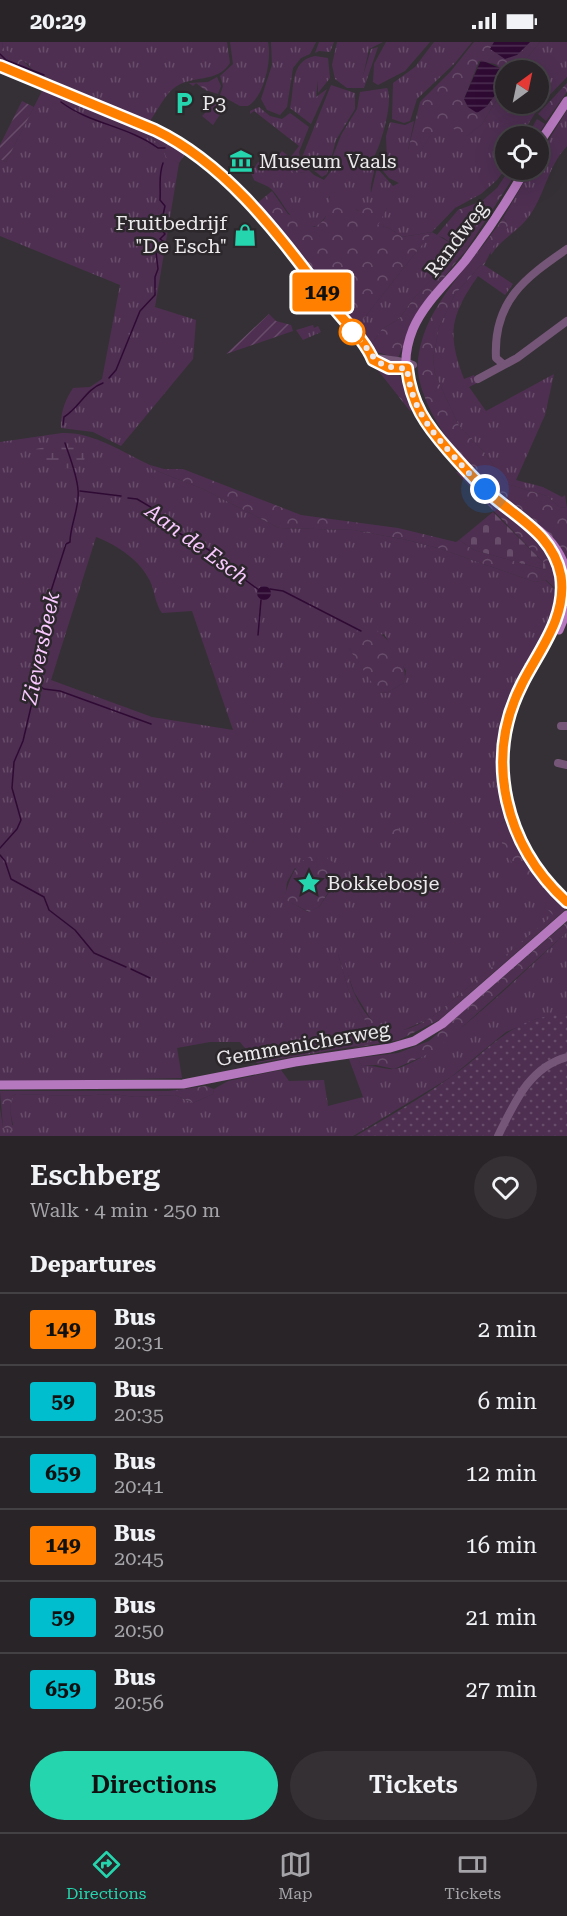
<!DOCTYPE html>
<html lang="en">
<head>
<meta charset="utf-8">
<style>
	body { margin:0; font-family:"Roboto Serif",serif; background:#343034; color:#f1f3f6; height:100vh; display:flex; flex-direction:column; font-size:22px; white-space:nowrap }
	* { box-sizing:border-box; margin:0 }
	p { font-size:20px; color:#a5a4a8 }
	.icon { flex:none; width:33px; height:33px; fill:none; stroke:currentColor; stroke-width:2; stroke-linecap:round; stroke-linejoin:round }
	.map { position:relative; height:1094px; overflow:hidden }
	.panel { display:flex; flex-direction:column; background:#282428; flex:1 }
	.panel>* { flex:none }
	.badge { padding:0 12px; border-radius:4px; font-size:21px; line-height:39px }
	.needle { width:39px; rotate:33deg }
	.tools { position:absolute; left:495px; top:18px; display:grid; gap:12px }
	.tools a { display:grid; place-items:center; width:54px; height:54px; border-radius:50%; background:#282428; box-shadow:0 6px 24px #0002,0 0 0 2px #444145; font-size:30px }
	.you { position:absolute; width:30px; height:30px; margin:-15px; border:4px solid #fff; border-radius:50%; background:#1a73e8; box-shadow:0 0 0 9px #1a73e833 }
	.map>.badge { position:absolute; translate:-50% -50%; box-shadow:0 0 0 3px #fff }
	h2 { padding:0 30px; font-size:22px; line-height:54px }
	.round { display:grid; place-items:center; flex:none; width:63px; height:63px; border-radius:32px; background:#343034 }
	.head { display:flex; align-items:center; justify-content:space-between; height:102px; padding:0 30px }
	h1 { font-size:28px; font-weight:600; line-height:45px }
	.cta { display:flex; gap:12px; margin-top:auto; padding:12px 30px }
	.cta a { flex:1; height:69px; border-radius:36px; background:#24d5ae; color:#111; font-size:24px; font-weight:600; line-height:69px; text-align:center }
	.cta a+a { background:#343034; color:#f1f3f6 }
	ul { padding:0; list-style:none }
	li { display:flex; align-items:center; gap:18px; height:72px; padding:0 30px; border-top:2px solid #444145 }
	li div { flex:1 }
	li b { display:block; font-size:22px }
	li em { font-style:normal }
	li .badge { min-width:66px; font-weight:700; text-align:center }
	.status { display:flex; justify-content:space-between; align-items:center; height:42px; padding:0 30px; background:#282428; direction:ltr }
	.status svg { height:16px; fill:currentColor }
	.dock { display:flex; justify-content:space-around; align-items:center; height:84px; border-top:2px solid #444145; background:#282428; font-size:16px; color:#a5a4a8 }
	.dock a { display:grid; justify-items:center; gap:3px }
	.dock .selected { color:#24d5ae }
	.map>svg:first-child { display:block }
	.grass { fill:url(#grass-tufts); fill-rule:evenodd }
	.forest { fill:url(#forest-crowns) }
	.wetland { fill:url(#wetland-marsh) }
	.cemetery { fill:url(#cemetery-stones) }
	.park { fill:url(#park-dots) }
	.garden { fill:url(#garden-furrows) }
	.water { fill:url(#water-rules) }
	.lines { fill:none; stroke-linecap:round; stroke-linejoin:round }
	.stream { stroke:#2f0b34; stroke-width:1.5 }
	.minor { stroke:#755678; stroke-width:8 }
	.major { stroke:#b577bd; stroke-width:9 }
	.line-casing { stroke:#fff; stroke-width:14 }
	.line { stroke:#ff8000; stroke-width:9 }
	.walk { stroke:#ece9ec; stroke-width:6; stroke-dasharray:0 10.8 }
	.stop-dot { fill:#fff; stroke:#ff8000; stroke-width:3 }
	.labels { text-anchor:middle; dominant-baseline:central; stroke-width:5; stroke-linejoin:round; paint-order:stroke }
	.poi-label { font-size:20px; fill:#ece9ec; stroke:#2b272b; text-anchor:start }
	.street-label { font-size:20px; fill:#ece9ec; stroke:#2b272b }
	.water-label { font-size:21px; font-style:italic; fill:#f9c8ff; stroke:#2b272b }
</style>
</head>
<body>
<div class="status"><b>20:29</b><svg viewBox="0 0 49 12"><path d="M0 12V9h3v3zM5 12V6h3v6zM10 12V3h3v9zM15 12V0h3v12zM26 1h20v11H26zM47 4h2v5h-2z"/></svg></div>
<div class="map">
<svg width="567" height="1094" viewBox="0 0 567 1094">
	<defs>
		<pattern id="grass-tufts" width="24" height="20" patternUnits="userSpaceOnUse" patternTransform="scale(1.5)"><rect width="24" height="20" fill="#4e2f52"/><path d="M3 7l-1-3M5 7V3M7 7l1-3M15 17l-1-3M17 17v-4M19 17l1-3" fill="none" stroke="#684d6b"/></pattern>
		<pattern id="forest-crowns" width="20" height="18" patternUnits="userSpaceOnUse" patternTransform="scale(1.5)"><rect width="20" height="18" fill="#4e2f52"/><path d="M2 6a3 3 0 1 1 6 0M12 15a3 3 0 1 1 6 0" fill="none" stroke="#684d6b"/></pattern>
		<pattern id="wetland-marsh" width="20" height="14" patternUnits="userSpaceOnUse" patternTransform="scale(1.5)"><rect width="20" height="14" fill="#4e2f52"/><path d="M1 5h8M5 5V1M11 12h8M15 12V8" fill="none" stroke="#684d6b"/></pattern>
		<pattern id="cemetery-stones" width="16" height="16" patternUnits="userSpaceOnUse" patternTransform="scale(1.5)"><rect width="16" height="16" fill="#4e2f52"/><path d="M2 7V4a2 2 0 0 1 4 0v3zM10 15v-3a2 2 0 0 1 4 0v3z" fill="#684d6b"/></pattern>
		<pattern id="park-dots" width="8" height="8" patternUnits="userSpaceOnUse" patternTransform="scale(1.5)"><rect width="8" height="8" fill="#4e2f52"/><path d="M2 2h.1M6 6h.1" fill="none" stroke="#684d6b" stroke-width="1.8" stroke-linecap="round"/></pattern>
		<pattern id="garden-furrows" width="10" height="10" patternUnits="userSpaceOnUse" patternTransform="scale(1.5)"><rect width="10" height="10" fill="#4e2f52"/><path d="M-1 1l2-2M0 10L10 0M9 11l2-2" fill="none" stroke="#684d6b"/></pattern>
		<pattern id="water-rules" width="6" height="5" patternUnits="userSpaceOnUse" patternTransform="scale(1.5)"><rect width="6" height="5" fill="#2f0b34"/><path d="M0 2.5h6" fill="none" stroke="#4d2f52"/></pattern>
	</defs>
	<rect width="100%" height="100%" fill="#353035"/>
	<!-- grass -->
	<path class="grass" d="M3,0H227L230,21C217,42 192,32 174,46C163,55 158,69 149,80L34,30L28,22L2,6Z
		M230,0H268C272,18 264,55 248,64H240L220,53L223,44L220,34L233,22Z
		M271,0H316L310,12L301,16L293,26L287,65L280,73L267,68L261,57L272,23Z
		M319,0H334L330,10L319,9L315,11Z
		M337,0H383L369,7L363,34L371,7L378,5L364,46H347L335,37L332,23Z
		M386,0H430L405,29L378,43L373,40L374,22Z
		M434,0H472L455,21L417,57L410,79L404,81L392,77L393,41L415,25Z
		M540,0H567V35L540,63L521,94H506V126L497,138L481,152L455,166L432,190L465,210L459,216L456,214L451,217L414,256L399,277L382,287L370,305L353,285L365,275L432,190L402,195L389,186L377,183L387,166L359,169L329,154V170L319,183C292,193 284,157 270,146C267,143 258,141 254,138L251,131L258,120L272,122L275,118L295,131L308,130L290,116L299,104L254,69L250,72V69L259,65L270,74L282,77L290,71L309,85L299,110L300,120L314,133L324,138L332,128L333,114L341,93L357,67L360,50L387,46C394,57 381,103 374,115C378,126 369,140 371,151L377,126L393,144L399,141L389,136L379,124L387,117L386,94L390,80L405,83L414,79L408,108L419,112L440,77L467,94L482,82L505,44L506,62H538V28H517Z
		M315,14L328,16L330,36L318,51V38L316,55L327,47L311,82L290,66C295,46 289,19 315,14Z
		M331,43L355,51V67L336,98L327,132L322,135L301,118Z
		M43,47L148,88L147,93L162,104L167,115L179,121L155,265L196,278L193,317L121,404L93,390L61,386C60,372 65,358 73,346L90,345L102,337L120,243L0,194V117L6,120Z
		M216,60L228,63L223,61L218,68L221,71L213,83L202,74Z
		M567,68V104C547,126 546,150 530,173C519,189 501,197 491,213L490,209L506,179L503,176L531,128H538L539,114Z
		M484,223L513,242L505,253L478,234C450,274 447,292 464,337L474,333L477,341L469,345L486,369L554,332L545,373L516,438L543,445L562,455L565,453L567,466L559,465L547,454L507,442L484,410L459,384L435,332L433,317L439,285L455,252L480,224Z
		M313,283L314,286L318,284L321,290L303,298L296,288Z
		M62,391C94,390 122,410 150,423L152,427L203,447L279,486L354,488L407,498L438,506L535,540L545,538L559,551C554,565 551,582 544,595C538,608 528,619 521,631C494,677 493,728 505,779L502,781L499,790C511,821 530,849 554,873L441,968L429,977L397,991L380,986L372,979L354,950L341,912H338L349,950L376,998L369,1002L257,1021L240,1000H210L177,1006L182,1036L0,1040V400ZM96,495C117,503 140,518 150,539C155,549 155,562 162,571L192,569L233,688L152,675L51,638ZM384,592L406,629L404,641L386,651L379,650L348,605ZM295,826L330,849L319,865L308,870L285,857L287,840Z
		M567,890V971L536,977L506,990L451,1035L353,1094H0V1066L3,1085L13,1083L10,1068L12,1054L16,1052L76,1054L113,1052L135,1055L175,1053L193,1061L213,1052L214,1047L228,1039L281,1028L289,1039L324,1038L328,1064L363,1055L349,1017L357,1016L362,1024C374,1023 386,1028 394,1027C432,1022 534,920 567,890Z"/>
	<!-- forest -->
	<path class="forest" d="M0,0H3L2,6L19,15L34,30L0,17Z
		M474,0H494L490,7L517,13L530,0H540L517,28L505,30L495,22L479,19L464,57L468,65H486L505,40V44L482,82L466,95L440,78L419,112L411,114L408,108L420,60L451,29Z
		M217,35L221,44L218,52L205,48L196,41L193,44L189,41L208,40Z
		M567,41V50L546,79L538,72Z
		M537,77L545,82L537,94H527Z
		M148,88L174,101L185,112L179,121L166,115L162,104L147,93Z
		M282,109L309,130L295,131L275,118Z
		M509,128H518L465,210L442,195L436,194L458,168L482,159L497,146Z
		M332,148L358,169L373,161L387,166L378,183L389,186L402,195L432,190L365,275L353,285L256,162L272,149L288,172L314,185C333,177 325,162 332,148Z
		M503,176L509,184L494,203L484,223L480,224L455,252L439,285L433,317L435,332L459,384L484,410L507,442L547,454L559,465L567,466V518C552,484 523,474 496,451C465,425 423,372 418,330C416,309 426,282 437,265C456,233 483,207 503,176Z
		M456,214L459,216L417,270L398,316L376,310L370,305L382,287L399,277L414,256L451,216Z
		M362,308L370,318L398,330L413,367L410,369Z
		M150,423L164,427H183L301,473L398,486L456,500L459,498L474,508L546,528L545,522L456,430H458C473,442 486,455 501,467C530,489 558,506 556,547L546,538L535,540L438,506L407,498L354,488L279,486L203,447L152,427Z
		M369,583C386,593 410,619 404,641L386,651L378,650L348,605L359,585Z
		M396,779L400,791L393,798H388L387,788Z
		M505,779L532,831L566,867L439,978L399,998L353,1006L376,998L349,950L338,912L341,911C347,924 349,939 354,951C376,999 403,997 441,968L553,873C534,853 501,814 498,785Z
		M321,812L337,823L339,833L319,865L309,870L284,857C290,836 296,814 321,812Z
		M567,880V890L450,996L426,1013L394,1027L376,1023L362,1024L357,1016L398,1011L429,999Z
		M206,1044L214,1047L213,1052L193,1061L175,1053L135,1055L113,1052L76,1054L16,1052L12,1054L10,1068L13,1089L3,1085L0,1049H169Z"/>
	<!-- wetland -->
	<path class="wetland" d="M64,401L87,404L84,419L77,426C61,428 42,423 36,407Z"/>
	<!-- cemetery -->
	<path class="cemetery" d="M493,470L545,522L546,528L474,508L459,498Z"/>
	<!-- park -->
	<path class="park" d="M567,971V1094H356C388,1075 421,1056 451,1035C495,1004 508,977 567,971Z"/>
	<!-- garden -->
	<path class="garden" d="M22,59L34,65L6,120L0,117V103Z
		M269,272L276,279L291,283L293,289L226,312Z"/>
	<!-- water -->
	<path class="water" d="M494,0H530L517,13L505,17L490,7Z
		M481,18L504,28L505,40L486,65L477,71L468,65L464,57Z
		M257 551a7 7 0 1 1 14 0a7 7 0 1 1-14 0Z"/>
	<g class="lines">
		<!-- stream -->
		<path class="stream" d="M0,12L6,18L44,33
			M61,60C90,82 128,84 158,106H165
			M109,336L116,328L140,269L155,253V235L158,227L156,210L161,209L159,204L163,199L160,197L165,192L160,186L165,164L160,158C161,145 158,135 163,121
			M63,383L64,375C80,365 86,347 103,341
			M80,449L121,454
			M128,456L137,457L159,470L163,482L216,512L233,529L259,548
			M270,547L283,549L361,589
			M258,593L261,558
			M37,642L44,647L60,649L151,682
			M0,806L17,787L21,778L12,746L14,720L23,699L42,618L51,549L66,502L70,500C70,483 80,465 78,448C77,433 70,416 65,401
			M0,813L5,819L11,837L44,855L49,868L75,888L94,911L126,925
			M131,927L150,936"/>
		<!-- minor -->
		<path class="minor" d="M0,24L155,88C232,126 284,201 335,267C347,282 367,300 373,318C384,327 400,330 413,323C404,318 384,318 373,315
			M503,322L496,316C493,259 525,236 567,207
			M478,337L517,316L567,279
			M561,684H567
			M558,721L567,723
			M498,1094C514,1062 529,1025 567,1015"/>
		<!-- major -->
		<path class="major" d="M538,103L567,59
			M525,128C507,160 487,190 465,219C447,241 424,261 413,287C392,338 420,374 450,410C465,427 480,444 498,459C527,481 558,493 567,532
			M559,526C567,571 542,602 523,639C484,716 504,804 567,860
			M559,588L567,569
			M0,1043L183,1042L295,1020L390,1006L414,999L442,982L567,873"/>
	</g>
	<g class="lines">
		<!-- line casing -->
		<g class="line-casing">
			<path id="line" d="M0,24L155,88C232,125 284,201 335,267C347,282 366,300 373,318L389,326H407C411,362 426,383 449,409C464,426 479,443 496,457C524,480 554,496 561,534C567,576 539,608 522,642C483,718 506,805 567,860"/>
		</g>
		<!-- line -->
		<use href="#line" class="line"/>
		<!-- walk -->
		<path class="walk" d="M352,290C373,306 369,328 407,326C411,362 426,383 449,409C461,422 472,436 485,447"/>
	</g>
	<!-- icons -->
	<defs>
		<g id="parking-bare" transform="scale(1.8)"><path d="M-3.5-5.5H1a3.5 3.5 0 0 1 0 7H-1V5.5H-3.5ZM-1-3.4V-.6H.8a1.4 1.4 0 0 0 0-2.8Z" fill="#24d5ae" stroke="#2b272b" stroke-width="2.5" paint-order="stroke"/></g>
		<g id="museum-bare" transform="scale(1.8)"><path d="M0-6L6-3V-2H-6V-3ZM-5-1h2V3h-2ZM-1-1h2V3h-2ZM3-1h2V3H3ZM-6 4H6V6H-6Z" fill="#24d5ae" stroke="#2b272b" stroke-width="2.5" paint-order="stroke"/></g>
		<g id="shop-bare" transform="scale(1.8)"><path d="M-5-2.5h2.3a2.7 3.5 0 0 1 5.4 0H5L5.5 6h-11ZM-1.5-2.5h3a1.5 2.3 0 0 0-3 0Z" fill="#24d5ae" stroke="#2b272b" stroke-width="2.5" paint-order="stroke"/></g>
		<g id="sight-bare" transform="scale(1.8)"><path d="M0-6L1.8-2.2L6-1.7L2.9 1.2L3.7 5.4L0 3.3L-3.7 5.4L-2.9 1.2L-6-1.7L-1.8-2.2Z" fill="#24d5ae" stroke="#2b272b" stroke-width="2.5" paint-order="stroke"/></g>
	</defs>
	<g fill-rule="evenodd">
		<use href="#parking-bare" x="184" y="61"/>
		<use href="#museum-bare" x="241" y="119"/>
		<use href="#shop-bare" x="245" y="193"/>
		<use href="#sight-bare" x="309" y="841"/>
	</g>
	<!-- markers -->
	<circle class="stop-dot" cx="352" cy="290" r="12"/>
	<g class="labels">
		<!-- poi labels -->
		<g class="poi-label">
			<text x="202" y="61">P3</text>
			<text x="259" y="119">Museum Vaals</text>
			<text x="227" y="181" text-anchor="end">Fruitbedrijf<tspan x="227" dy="23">"De Esch"</tspan></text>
			<text x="327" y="841">Bokkebosje</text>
		</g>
		<!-- street labels -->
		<g class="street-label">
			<text transform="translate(456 197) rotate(-53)">Randweg</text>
			<text transform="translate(303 1002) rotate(-10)">Gemmenicherweg</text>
		</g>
		<!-- water labels -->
		<g class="water-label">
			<text transform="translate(197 502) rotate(36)">Aan de Esch</text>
			<text transform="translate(41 606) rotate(-78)">Zieversbeek</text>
		</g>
	</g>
</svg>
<div class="tools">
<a><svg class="needle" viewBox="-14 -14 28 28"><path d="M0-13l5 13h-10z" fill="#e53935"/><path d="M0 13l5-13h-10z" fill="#a5a4a8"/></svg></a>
<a><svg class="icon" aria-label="locate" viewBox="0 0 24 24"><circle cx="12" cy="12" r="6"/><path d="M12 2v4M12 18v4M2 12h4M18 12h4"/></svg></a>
</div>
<div class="you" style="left:485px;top:447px"></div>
<b class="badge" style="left:322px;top:250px;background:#ff8000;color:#111">149</b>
</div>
<section class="panel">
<div class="head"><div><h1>Eschberg</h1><p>Walk · 4 min · 250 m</p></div><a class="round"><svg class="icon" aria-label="heart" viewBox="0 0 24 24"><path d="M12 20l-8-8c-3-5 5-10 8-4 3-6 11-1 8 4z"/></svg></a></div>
<h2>Departures</h2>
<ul>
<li><span class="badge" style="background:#ff8000;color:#111">149</span><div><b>Bus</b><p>20:31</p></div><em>2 min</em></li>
<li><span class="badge" style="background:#00becd;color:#111">59</span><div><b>Bus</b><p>20:35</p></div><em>6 min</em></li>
<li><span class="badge" style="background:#00becd;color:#111">659</span><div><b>Bus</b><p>20:41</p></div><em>12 min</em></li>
<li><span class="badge" style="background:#ff8000;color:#111">149</span><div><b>Bus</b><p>20:45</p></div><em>16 min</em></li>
<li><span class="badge" style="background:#00becd;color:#111">59</span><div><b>Bus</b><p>20:50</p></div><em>21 min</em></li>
<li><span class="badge" style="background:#00becd;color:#111">659</span><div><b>Bus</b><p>20:56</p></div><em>27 min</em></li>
</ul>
<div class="cta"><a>Directions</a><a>Tickets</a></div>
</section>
<nav class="dock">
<a class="selected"><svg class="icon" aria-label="directions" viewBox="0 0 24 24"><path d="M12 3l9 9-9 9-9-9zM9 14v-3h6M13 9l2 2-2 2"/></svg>Directions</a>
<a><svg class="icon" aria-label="map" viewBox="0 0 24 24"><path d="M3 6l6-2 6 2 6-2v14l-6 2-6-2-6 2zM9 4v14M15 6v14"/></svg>Map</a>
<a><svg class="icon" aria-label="tickets" viewBox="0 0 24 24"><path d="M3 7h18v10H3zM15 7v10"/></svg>Tickets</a>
</nav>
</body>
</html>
